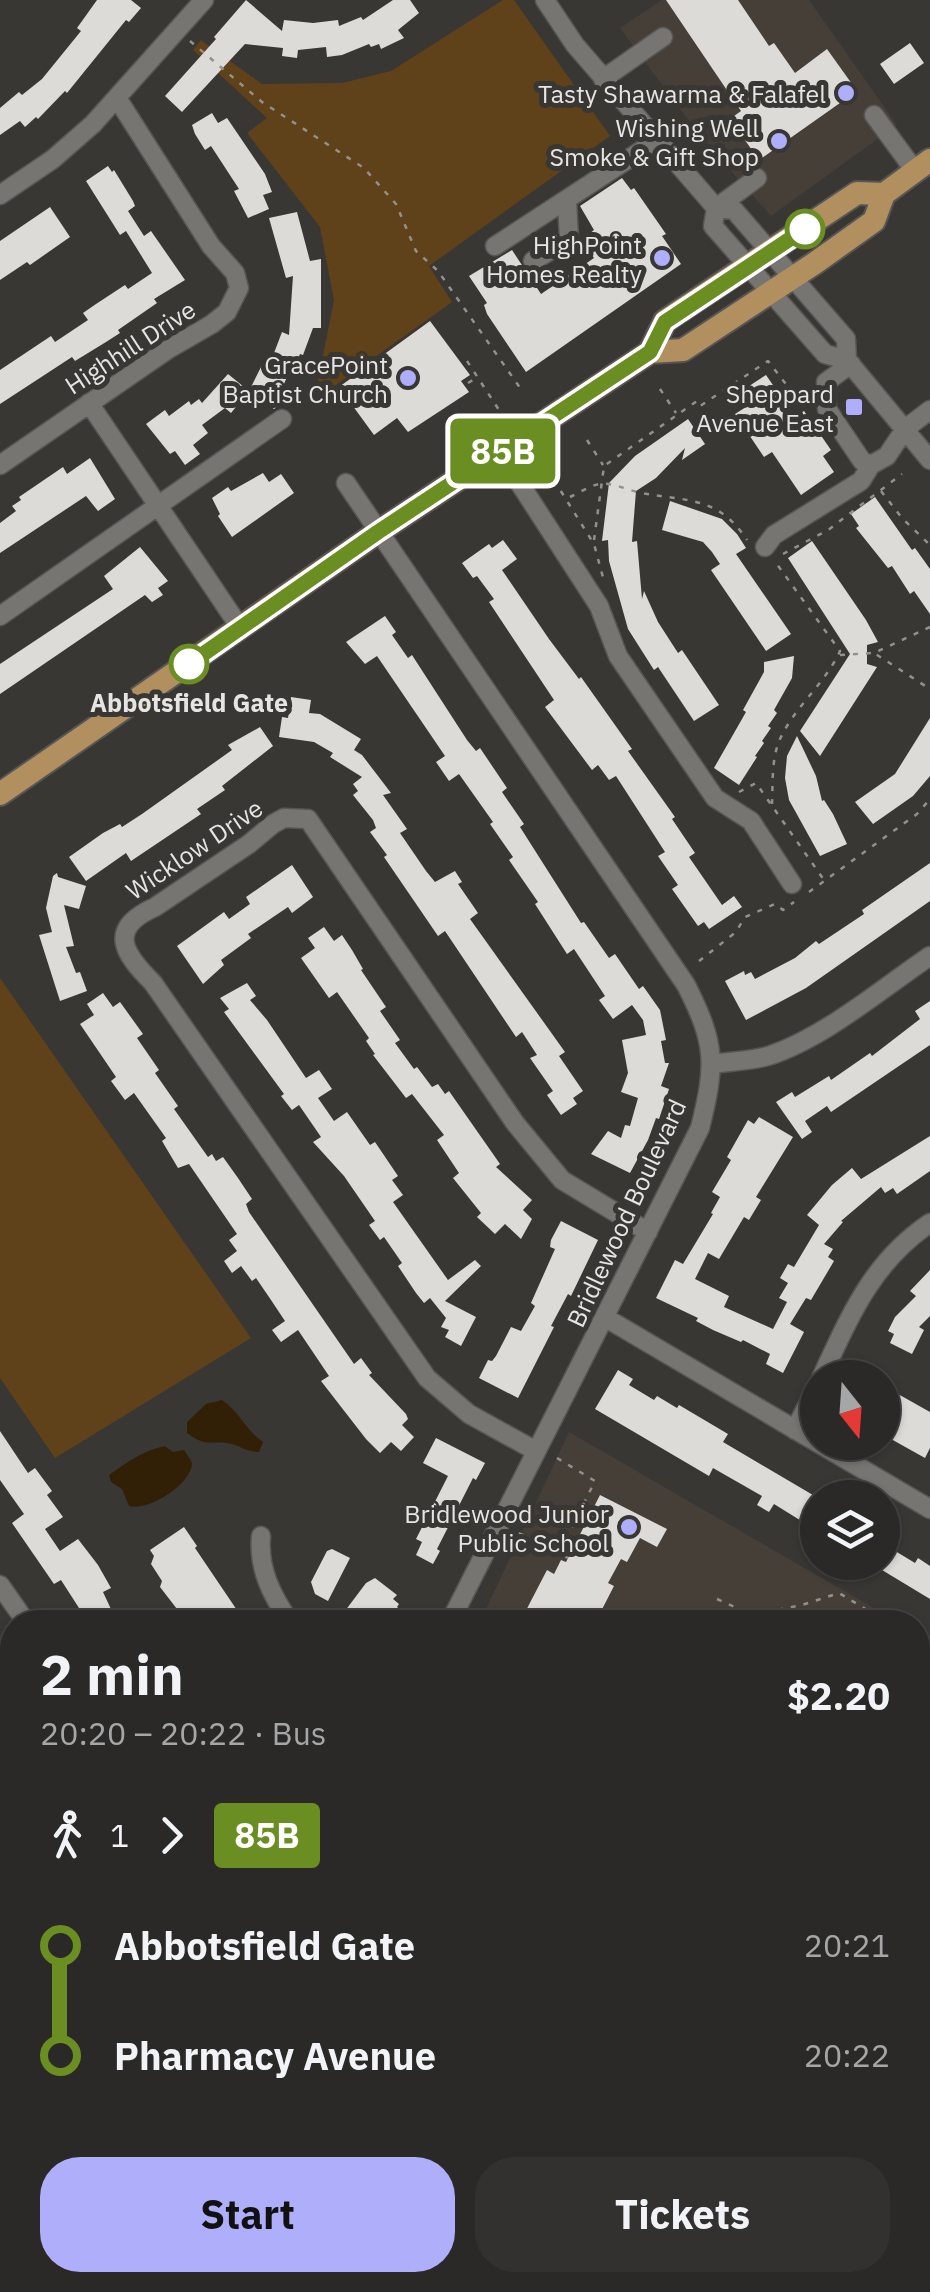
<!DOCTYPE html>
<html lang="en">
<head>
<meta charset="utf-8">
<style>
	body { margin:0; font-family:"IBM Plex Sans",sans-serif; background:#32312f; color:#f1f3f6; height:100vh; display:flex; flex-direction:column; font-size:38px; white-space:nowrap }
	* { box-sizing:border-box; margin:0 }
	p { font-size:32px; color:#a5a6a7 }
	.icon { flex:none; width:55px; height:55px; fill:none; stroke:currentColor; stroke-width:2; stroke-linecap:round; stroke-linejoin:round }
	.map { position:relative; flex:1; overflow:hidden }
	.panel { position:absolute; left:0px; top:1610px; width:930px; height:682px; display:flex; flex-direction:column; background:#2a2927; border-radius:40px 40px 0 0; box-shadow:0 2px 8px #0004,0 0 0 2px #464544 }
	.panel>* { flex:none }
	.badge { padding:0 20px; border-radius:8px; font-size:35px; line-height:65px }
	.needle { width:65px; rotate:163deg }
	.fabs { position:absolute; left:800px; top:1360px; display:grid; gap:20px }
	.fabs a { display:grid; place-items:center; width:100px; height:100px; border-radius:50%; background:#2a2927; box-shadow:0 2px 8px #0004,0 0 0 2px #464544; font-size:50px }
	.map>.badge { position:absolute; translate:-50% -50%; box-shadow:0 0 0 5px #fff }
	.legs { display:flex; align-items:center; gap:15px; height:110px; padding:0 40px; font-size:32px }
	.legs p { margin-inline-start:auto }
	.overview { display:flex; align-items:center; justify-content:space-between; height:170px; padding:0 40px }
	h1 { font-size:55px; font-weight:700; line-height:75px }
	.cta { display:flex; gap:20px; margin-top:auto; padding:20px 40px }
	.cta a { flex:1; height:115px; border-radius:40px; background:#aeaefa; color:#111; font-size:40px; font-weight:700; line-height:115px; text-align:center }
	.cta a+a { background:#32312f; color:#f1f3f6 }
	ul { padding:0 40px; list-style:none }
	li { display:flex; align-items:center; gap:35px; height:110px; font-size:38px }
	li i { display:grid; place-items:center; width:15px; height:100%; margin:0 12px; background:currentColor }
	li i::after { content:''; width:25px; height:25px; margin:-12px; border:8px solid; border-radius:50%; background:#2a2927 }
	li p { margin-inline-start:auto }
	li:first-child i { background:linear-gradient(#0000 50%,currentColor 0) }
	li:last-child i { background:linear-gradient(currentColor 50%,#0000 0) }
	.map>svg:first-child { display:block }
	.built { fill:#453f38 }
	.green { fill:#5f4219 }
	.water { fill:#322006 }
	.building { fill:#dddbd8 }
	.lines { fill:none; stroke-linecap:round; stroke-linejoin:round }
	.minor-casing { stroke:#575654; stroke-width:21 }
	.major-casing { stroke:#575654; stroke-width:26 }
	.path { stroke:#92918e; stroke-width:2.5; stroke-dasharray:5 8; stroke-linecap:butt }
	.minor { stroke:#777572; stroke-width:18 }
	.major { stroke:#b18f5f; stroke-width:22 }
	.line-1-casing { stroke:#fff; stroke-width:22 }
	.line-1 { stroke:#6b8e23; stroke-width:15 }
	.poi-dot { fill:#aeaefa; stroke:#383734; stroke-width:4 }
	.stop-1-dot { fill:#fff; stroke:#6b8e23; stroke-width:5 }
	.labels { text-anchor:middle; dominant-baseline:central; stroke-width:10; stroke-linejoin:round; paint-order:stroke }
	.poi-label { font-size:25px; fill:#e6e5e3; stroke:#383734; text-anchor:end }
	.street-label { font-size:25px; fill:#e6e5e3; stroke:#383734 }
	.stop-label { font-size:25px; font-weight:bold; fill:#e6e5e3; stroke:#383734 }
</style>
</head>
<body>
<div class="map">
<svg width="930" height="2292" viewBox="0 0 930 2292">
	<rect width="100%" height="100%" fill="#383734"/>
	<!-- built -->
	<path class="built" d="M662,0H809L897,125L771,216L700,136L620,28Z
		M569,1432L898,1622H480Z
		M918,1634L930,1641V1731L918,1749Z"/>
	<!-- green -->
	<path class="green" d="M503,0H514L610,136L429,266L452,302L326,392L318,380L334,300L320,227L247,133L267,118L193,50L201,40L262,84L342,83L391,71Z
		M0,978L251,1338L55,1458L0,1378Z
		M930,1731V2292H917L912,2280H918V1749Z"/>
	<!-- water -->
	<path class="water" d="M222,1400C240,1412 246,1431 263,1442L259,1452C246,1452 239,1445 227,1443C206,1441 207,1447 187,1433V1422L206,1404Z
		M165,1446L173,1452L184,1450C186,1454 192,1460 192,1464C191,1484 148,1512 129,1506L122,1489L111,1482L109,1475C126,1463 144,1450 165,1446Z"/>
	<!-- building -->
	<path class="building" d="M97,0H131L141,8L129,22L126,20L67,93L65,91L38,119L36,117L25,127L20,121L0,135V108L19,92L22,95L42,79L81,31L77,28Z
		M246,0L282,31L284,20L313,23L338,20L339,26L361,17L363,20L393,0H410L419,13L398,30L404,38L381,49L379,44L371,47L369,44L342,55L327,57L326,47L298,50L297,58L282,56L283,48L245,44L182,112L165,96L216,39L214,37Z
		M666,0H738L769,46L774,43L795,73L827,49L857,91L759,160L730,119L741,111Z
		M910,43L924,63L894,84L880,64Z
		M212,113L218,123L227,118L265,174L272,192L263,195L269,209L248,218L234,191L239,189L211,146L205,150L195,134L192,125Z
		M108,166L112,172L114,170L133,201L135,206L128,211L144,236L151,231L185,280L154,299L157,303L118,330L120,333L106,342L75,361L72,357L0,404V370L51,336L55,342L88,320L83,313L96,304L125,285L128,289L152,273L126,231L120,235L86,181Z
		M622,178L631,190L634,188L666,234L662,236L681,264L526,372L487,314L484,305L487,303L469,276L512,250L541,294L594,258L581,240L594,230L580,206Z
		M50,207L70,237L30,265L27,262L0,280V241Z
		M297,212L310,261L321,259V328H313L303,355L300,354L295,367L292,365L281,391L293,396L274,409L250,389L265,359L271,361L282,332L289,335L293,276L286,278L269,218Z
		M430,321L470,375L461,381L469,392L408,432L397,418L374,435L339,387Z
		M228,374L249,391L231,413L225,408L202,425L208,433L193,445L200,454L185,465L175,451L170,454L146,424L165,410L169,416L189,401L191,405L199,399L202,403Z
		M766,375L795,417L804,411L831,450L823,456L834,472L801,495L772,452L764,457L735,414L746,407L737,394Z
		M688,419L705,444L682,460L685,448L656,478L636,491L632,542L637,541L642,599L644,591L658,622L678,653L682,650L719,705L694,721L658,667L654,670L628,629L609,561L608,540L602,541L609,483L635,456Z
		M90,458L115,499L98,511L86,496L0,553V523L16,511L12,506L21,500L19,497L63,467L67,474Z
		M263,473L269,482L281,474L294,493L232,537L218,516L220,514L212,498L228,487L231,491Z
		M875,497L912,550L915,548L930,569V614L914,591L910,594L892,566L888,568L856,528L859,526L851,514Z
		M670,501L722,519L737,534L746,548L736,554L791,634L766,651L711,570L720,564L712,552L703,542L662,530Z
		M503,540L517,559L502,570L549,639L579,679L581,677L632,749L628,751L675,817L672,819L695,853L689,857L722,905L734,896L742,907L709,929L704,922L698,926L672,889L678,885L658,856L665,852L616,776L609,780L598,765L592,770L545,707L554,700L489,602L494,599L477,576L473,578L462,563L489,544L492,548Z
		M812,541L866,620L878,642L867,645V664L877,667L820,756L800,731L850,654L788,558Z
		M140,547L168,581L158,588L163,595L152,602L145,595L0,694V664L113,589L104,576Z
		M385,616L396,632L392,635L408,658L412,655L467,740L476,751L480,748L507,788L502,792L524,824L520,827L581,923L584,922L609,958L615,954L639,989L643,986L660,1010L666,1040L661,1041L665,1063H669L661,1086L669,1089L659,1119L656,1118L648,1140L630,1173L591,1154L608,1131L621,1138L625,1125L630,1126L638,1098L621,1092L628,1073L622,1040L646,1035L643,1020L632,1005L613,1019L599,1000L605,996L574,949L567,954L535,904L538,902L509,860L513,857L490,824L493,822L459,774L449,781L436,762L445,756L377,656L365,664L346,642Z
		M794,656L792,678L774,710L777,713L768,726L771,728L762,741L764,743L755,756L757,757L739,785L714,768L746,712L743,710L764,672V662Z
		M291,697L311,700L309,713L320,714L361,739L354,750L362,755L391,793L383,795L407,829L400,833L426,871L435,882L455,871L462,882L458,884L478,913L470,919L565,1052L559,1056L583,1091L573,1098L577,1104L561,1115L547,1095L553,1091L530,1058L537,1055L522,1032L516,1037L445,931L438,936L384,857L387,855L370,832L376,828L373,820L353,795L358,791L353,784L362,777L330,757L333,753L314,742L279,737L282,717L288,718Z
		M930,718V776L913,796L873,824L855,802L895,774Z
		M260,727L273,746L222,786L225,790L197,809L201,814L131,861L126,853L86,881L69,857L103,833L120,824L122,827L142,814L232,750L228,745Z
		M797,736L816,776L822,801L824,800L833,814L847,844L820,856L789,800L785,778L787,756Z
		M930,863V901L806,988L746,1020L725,981L744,971L745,975L751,972L755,979L795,958L816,941L819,944L864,914L862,910Z
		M292,865L313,897L292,913L288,907L248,934L251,938L221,960L224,965L203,984L177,946L224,912L229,919L250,904L246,897Z
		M57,873L58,877L86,886L79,909L64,905L74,946L66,947L76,973L80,972L87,991L60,1001L39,935L52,932L46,908L53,876Z
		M324,927L334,941L342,935L352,950L363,969L361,970L386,1007L380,1011L400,1040L395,1043L414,1069L417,1067L432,1087L438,1084L445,1094L449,1091L500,1164L496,1167L532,1200L523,1210L532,1219L521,1239L505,1224L495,1234L477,1217L481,1213L453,1178L459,1173L437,1140L444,1135L412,1094L406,1098L373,1055L375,1054L366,1041L369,1038L337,992L329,998L301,958L315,948L308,938Z
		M247,983L256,996L250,1000L267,1020L306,1078L319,1070L332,1089L318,1098L334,1121L347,1112L370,1145L375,1142L398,1176L392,1180L403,1195L393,1202L448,1280L475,1260L481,1266L445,1301L476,1317L461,1346L445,1337L449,1330L441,1327L446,1318L430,1298L424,1303L416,1293L398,1266L402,1263L384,1237L380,1240L369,1225L375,1221L344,1176L313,1142L321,1137L299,1105L292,1110L281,1096L284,1094L224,1012L229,1009L220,998Z
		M103,993L113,1007L120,1002L143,1034L137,1038L159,1070L155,1073L178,1106L174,1109L208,1157L212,1154L216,1161L223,1157L238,1178L252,1199L246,1204L249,1212L354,1364L361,1358L372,1373L369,1375L406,1414L408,1419L402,1425L414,1437L401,1451L391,1442L380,1453L366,1439L321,1381L329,1376L298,1330L281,1342L272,1330L285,1321L271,1300L256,1278L252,1281L241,1266L232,1273L224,1261L237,1251L229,1240L237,1234L189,1164L178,1168L162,1141L166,1138L134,1093L125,1100L111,1081L116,1077L80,1024L94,1015L87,1004Z
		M930,1001V1045L831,1112L827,1106L805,1121L812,1132L802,1139L776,1102L792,1092L795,1097L829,1076L831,1080L870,1053L872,1056L920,1019L915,1011Z
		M759,1117L793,1137L756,1197L761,1200L749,1220L744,1217L719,1259L708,1253L695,1279L729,1296L724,1307L773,1329L787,1302L779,1298L788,1283L780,1278L788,1264L794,1267L819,1225L807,1215L832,1185L852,1168L861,1179L930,1136V1171L897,1194L893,1188L885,1193L881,1187L841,1221L843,1222L824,1244L833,1249L828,1257L834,1261L811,1300L806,1298L790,1324L804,1332L783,1373L766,1364L770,1354L743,1340L741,1342L713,1330L696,1321L698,1318L656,1298L675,1260L683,1264L713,1214L711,1213L720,1197L712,1192L731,1160L727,1157L748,1120L754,1124Z
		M561,1221L598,1240L571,1296L568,1294L551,1326L554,1327L518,1398L479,1378L488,1360L492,1361L496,1356L511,1327L521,1331L535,1306L531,1303L555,1249L550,1247L551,1240Z
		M930,1270V1316L919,1327L924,1330L912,1354L890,1343L894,1334L888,1331L895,1317L916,1296L910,1291Z
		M618,1370L633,1379L629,1385L654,1400L657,1396L677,1408L679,1405L728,1434L723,1442L818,1498V1541L798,1530L803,1522L774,1504L769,1512L757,1505L762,1496L713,1468L709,1476L595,1409Z
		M882,1385L930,1412V1448L925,1458L882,1434Z
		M0,1431L28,1473L35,1468L52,1491L47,1495L63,1517L45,1529L60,1551L78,1539L98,1565L111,1588L103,1592L117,1622H88L61,1580L54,1584L12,1523L24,1514L0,1480Z
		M436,1438L485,1463L476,1480L473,1478L437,1549L440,1551L433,1564L416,1555L422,1542L416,1539L448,1476L423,1463Z
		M600,1495L667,1529L657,1547L640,1538L627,1562L621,1559L608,1583L614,1586L596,1621L578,1612L573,1622H520L547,1570L554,1574L561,1560L566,1562Z
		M184,1527L197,1546L195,1548L245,1622H187L160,1587L162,1581L151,1564L154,1556L150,1550Z
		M882,1543L915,1563L918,1558L930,1566V1599L882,1570Z
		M332,1549L350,1558L328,1601L315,1594L311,1582L327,1551Z
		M375,1578L397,1595L393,1599L399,1604L397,1607L405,1613L398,1622H347L345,1611L366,1583Z"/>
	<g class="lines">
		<!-- minor casing -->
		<g class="minor-casing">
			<path id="minor" d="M545,0L575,45L716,208L734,210L846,339L847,360L930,460
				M603,79L663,37
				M874,115L915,171
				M0,195L53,159L93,124L204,0
				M716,208L713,226L825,354L847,360
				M716,208L757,178
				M495,246L656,141
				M533,261L569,239L567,201
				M851,364L826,382L827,409L862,461L871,465L887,456L905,429L930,410
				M89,403L241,629
				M500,453L599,606L618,656L715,798L751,821L792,884
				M0,465L167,350L212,324L227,312L239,288L235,273L211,246L117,98
				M346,483L686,985C716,1044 716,1064 700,1128L450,1622
				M765,547L774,535L861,481L871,465
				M0,616L282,419
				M713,1064C731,1061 751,1061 768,1056C824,1038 881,989 930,956
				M606,1318L930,1509
				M821,1378C850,1316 872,1262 930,1223
				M795,1430L818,1384
				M536,1451L469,1414L427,1378L153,983C124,954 106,929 155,907L249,844L273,824L284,818L308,819L515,1123L562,1180L648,1232
				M261,1536C258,1569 272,1596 290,1622
				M0,1585L26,1622
				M0,1774L12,1776
				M0,2010C15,2025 15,2044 0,2059
				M0,2094L12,2117
				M250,2280L253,2292
				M477,2280L485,2292
				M744,2280L753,2292"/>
		</g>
		<!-- major casing -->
		<g class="major-casing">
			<path id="major" d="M650,352L683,350L815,263L874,221L884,194L930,160
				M0,794L378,532L650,352L665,321L857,193L884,194"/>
		</g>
		<!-- path -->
		<path class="path" d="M190,41L262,102L364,168L396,204L416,251L438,271L523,392
			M467,361L499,410
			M468,383L478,377
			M660,389L676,413
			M587,440L603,465
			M547,469L594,544L604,581
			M881,491L902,518L930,545
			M570,497C579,493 589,486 599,484C610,482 626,489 637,492C684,502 717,494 747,540
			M594,540L604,466L697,401L700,406L768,361L802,405L808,401
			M783,554L828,530L902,474
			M930,627L874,653L930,689
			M840,655L872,653
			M739,792L756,783L824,880
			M772,804C773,782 771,755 782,735C797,705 826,682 840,651L776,563
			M809,892L917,814L930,799
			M699,961L736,932L745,917L775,904L783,910L794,902
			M557,1458L595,1481L559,1553
			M519,1533L568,1558
			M717,1599L752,1615L802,1605L839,1593L887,1622
			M918,1641L930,1649
			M918,2182L930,2185"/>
		<!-- minor -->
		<use href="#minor" class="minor"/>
		<!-- major -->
		<use href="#major" class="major"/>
	</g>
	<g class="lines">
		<!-- line-1 casing -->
		<g class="line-1-casing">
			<path id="line-1" d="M189,664L378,532L650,352L665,322L805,229"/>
		</g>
		<!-- line-1 -->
		<use href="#line-1" class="line-1"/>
	</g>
	<!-- markers -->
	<g class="poi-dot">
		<circle cx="846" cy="93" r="10"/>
		<circle cx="779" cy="141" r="10"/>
		<circle cx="662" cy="258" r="10"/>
		<circle cx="408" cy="378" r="10"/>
		<rect x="844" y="397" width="20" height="20" rx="5"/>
		<circle cx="629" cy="1527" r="10"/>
	</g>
	<g class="stop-1-dot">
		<circle cx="805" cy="229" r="18"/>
		<circle cx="189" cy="664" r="18"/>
	</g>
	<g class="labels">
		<!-- poi labels -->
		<g class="poi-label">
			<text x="826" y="93">Tasty Shawarma &amp; Falafel</text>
			<text x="759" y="127">Wishing Well<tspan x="759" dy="29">Smoke &amp; Gift Shop</tspan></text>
			<text x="642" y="244">HighPoint<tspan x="642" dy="29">Homes Realty</tspan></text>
			<text x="388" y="364">GracePoint<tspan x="388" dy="29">Baptist Church</tspan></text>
			<text x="834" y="393">Sheppard<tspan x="834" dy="29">Avenue East</tspan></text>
			<text x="609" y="1513">Bridlewood Junior<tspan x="609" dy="29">Public School</tspan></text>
		</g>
		<!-- street labels -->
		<g class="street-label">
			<text transform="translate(130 347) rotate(-33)">Highhill Drive</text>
			<text transform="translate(194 849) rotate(-34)">Wicklow Drive</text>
			<text transform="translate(626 1213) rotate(-65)">Bridlewood Boulevard</text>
		</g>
		<!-- stop labels -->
		<g class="stop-label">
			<text x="189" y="702">Abbotsfield Gate</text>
		</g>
	</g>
</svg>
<div class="fabs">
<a><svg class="needle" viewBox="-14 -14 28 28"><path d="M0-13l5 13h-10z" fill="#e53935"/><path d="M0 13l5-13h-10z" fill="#a5a6a7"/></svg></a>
<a><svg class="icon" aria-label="layers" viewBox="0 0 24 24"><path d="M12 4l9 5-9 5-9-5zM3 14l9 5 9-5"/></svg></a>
</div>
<b class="badge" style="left:503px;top:451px;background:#6b8e23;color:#fff">85B</b>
<section class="panel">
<div class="overview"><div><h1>2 min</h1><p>20:20 – 20:22 · Bus</p></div><b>$2.20</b></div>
<div class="legs"><svg class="icon" aria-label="walk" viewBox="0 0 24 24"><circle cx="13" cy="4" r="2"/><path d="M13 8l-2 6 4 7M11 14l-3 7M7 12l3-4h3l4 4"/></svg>1<svg class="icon" aria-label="forward" viewBox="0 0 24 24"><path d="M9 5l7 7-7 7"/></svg><b class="badge" style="background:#6b8e23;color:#fff">85B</b></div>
<ul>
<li><i style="color:#6b8e23"></i><b>Abbotsfield Gate</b><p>20:21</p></li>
<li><i style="color:#6b8e23"></i><b>Pharmacy Avenue</b><p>20:22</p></li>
</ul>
<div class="cta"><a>Start</a><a>Tickets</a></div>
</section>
</div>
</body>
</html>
